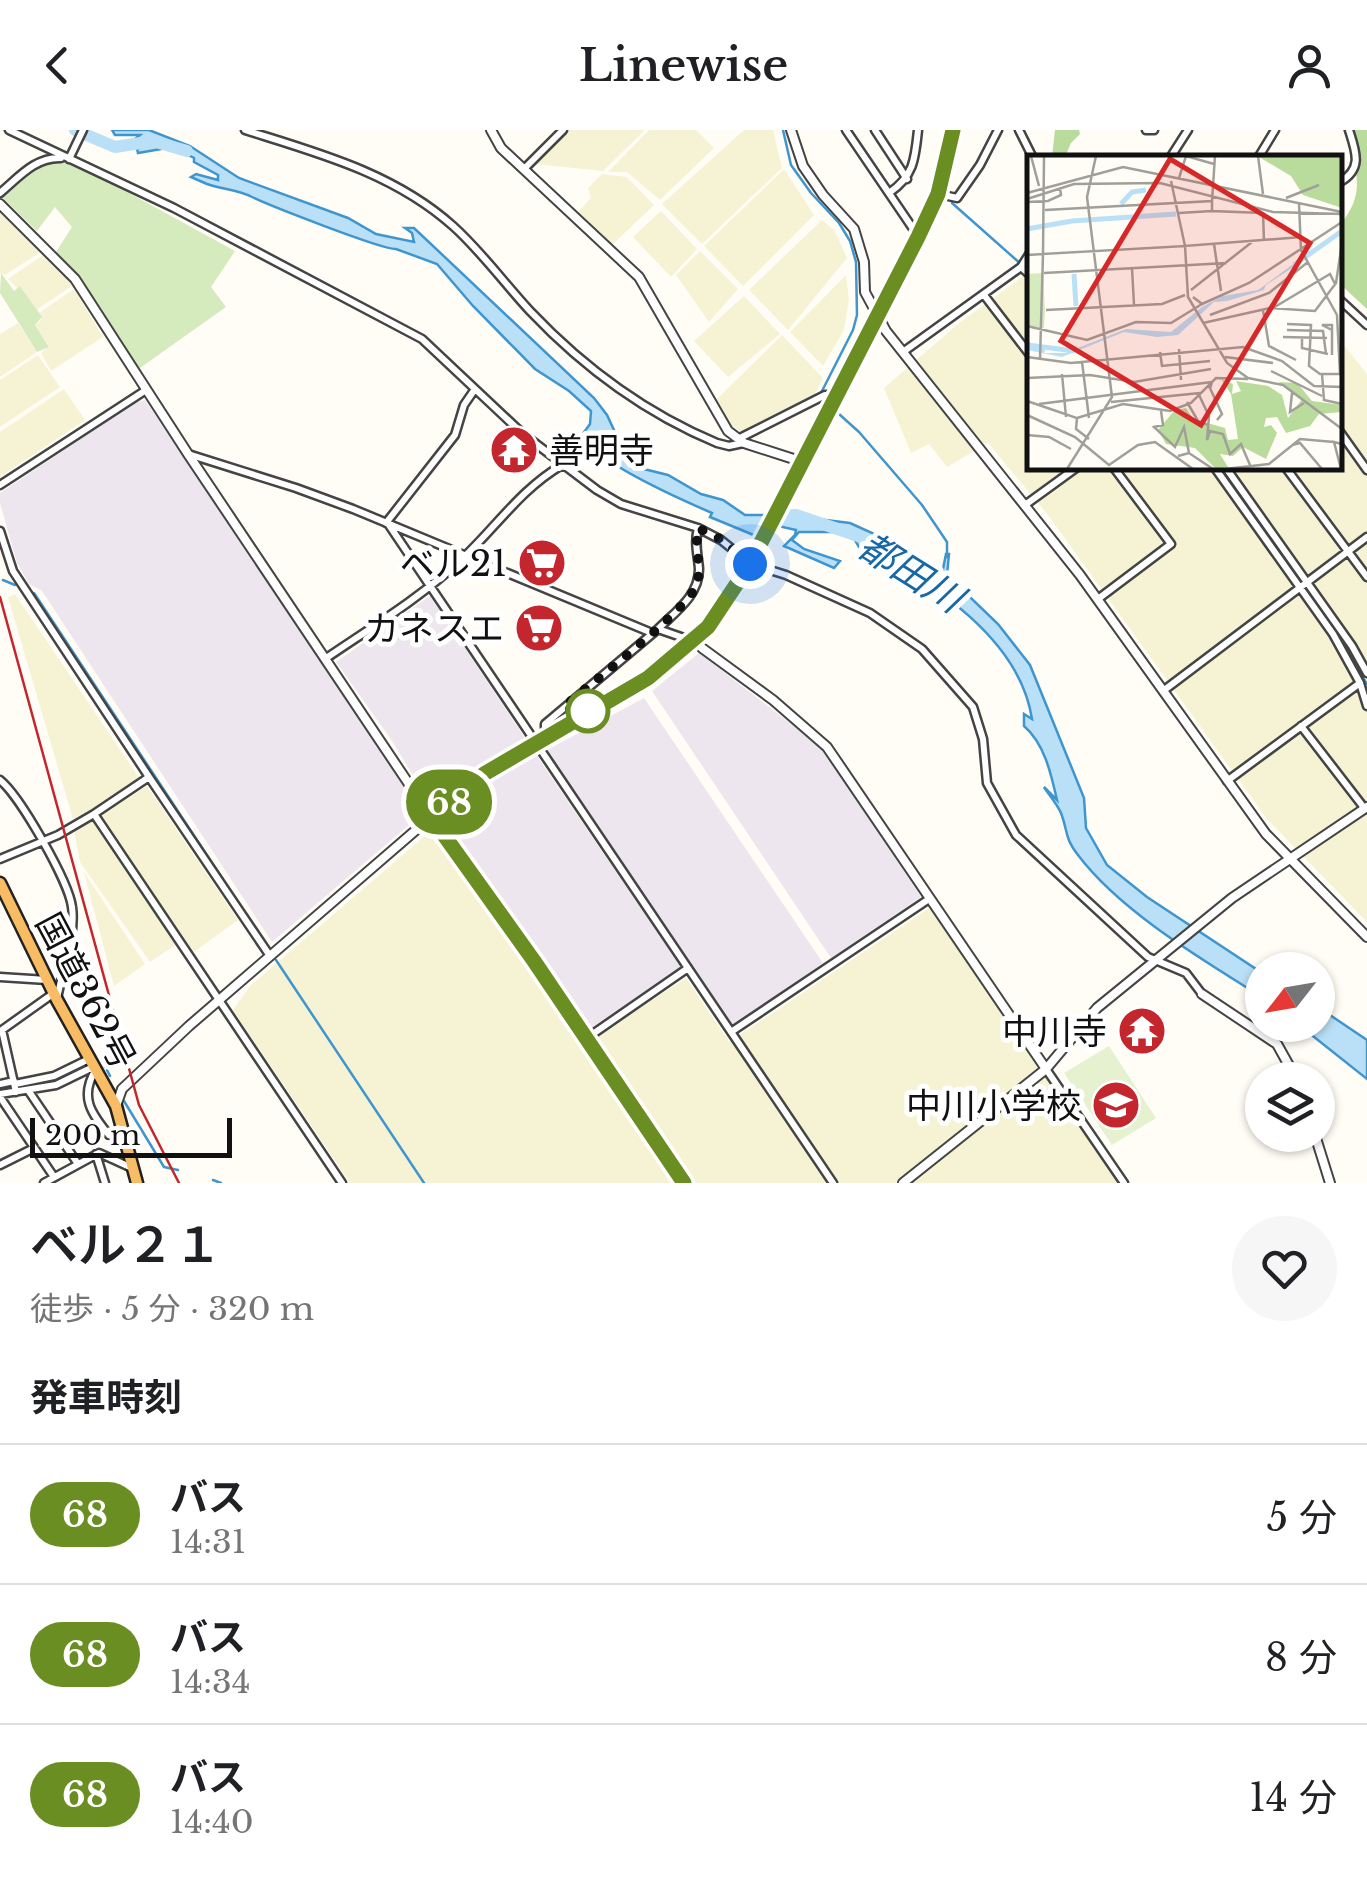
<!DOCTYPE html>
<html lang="ja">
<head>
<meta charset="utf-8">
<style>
	body { margin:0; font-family:"Libre Baskerville","Noto Sans JP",serif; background:#f6f6f6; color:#202124; height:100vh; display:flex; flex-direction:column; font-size:38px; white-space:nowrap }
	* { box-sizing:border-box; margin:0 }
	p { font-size:32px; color:#757577 }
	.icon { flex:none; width:55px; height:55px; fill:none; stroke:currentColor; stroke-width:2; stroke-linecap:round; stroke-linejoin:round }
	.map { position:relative; height:1053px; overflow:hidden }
	.panel { display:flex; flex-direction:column; background:#fff; flex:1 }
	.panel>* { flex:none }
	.badge { padding:0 20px; border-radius:32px; font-size:35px; line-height:65px }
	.needle { width:65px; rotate:239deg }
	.fabs { position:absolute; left:1245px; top:822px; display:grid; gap:20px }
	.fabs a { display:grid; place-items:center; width:90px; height:90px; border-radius:50%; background:#fff; box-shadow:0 2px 8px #0004; font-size:50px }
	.scale { position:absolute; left:30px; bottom:25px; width:202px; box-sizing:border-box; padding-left:10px; border:5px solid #111; border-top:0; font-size:28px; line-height:35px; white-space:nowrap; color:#111; -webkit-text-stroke:8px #fff; paint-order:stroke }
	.you { position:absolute; width:50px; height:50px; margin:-25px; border:8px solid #fff; border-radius:50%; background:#1a73e8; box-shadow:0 0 0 15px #1a73e833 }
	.map>.badge { position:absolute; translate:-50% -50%; box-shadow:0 0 0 5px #fff }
	h2 { padding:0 30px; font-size:38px; line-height:90px }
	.round { display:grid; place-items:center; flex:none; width:105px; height:105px; border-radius:52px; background:#f6f6f6 }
	.headline { display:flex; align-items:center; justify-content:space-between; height:170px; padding:0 30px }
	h1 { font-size:48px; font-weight:600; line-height:75px }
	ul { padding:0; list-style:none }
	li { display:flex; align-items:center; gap:30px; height:140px; padding:0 30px; border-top:2px solid #e0e0e0 }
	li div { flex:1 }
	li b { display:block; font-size:38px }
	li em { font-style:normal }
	li .badge { min-width:110px; font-weight:700; text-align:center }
	header { display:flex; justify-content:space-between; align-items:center; height:130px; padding:0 30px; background:#fff; font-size:45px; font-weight:600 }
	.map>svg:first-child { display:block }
	.industrial { fill:#eee6ef }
	.farmland { fill:#f6f3d4 }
	.green { fill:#d5ebbd }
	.forest { fill:#b9dc9c }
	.pitch { fill:#e6f2cf }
	.water { fill:#b9e0f7; stroke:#3f96cf; stroke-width:2.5 }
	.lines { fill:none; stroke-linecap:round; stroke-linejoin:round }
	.stream { stroke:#3f96cf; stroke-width:2.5 }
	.river { stroke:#b9e0f7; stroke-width:12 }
	.minor-casing { stroke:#444; stroke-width:11 }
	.tertiary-casing { stroke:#444; stroke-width:12 }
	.trunk-casing { stroke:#222; stroke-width:15 }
	.minor { stroke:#fff; stroke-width:6 }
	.tertiary { stroke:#fff; stroke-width:8 }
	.trunk { stroke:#f7bc64; stroke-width:10 }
	.rail { stroke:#c4262e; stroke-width:2.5 }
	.line-casing { stroke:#fff; stroke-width:22 }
	.line { stroke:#6b8e23; stroke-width:15 }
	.walk { stroke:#111; stroke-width:10; stroke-dasharray:0 18 }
	.stop-dot { fill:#fff; stroke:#6b8e23; stroke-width:5 }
	.labels { text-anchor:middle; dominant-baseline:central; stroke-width:10; stroke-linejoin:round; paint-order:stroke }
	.poi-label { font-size:35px; fill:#111; stroke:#fff; text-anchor:end }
	.street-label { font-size:35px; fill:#111; stroke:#fff }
	.water-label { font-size:38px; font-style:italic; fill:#1768a6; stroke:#fff }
	.inset-river { fill:none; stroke:#b9e0f7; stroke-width:5 }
	.inset-road { fill:none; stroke:#a09f9a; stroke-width:2.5 }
	.view { fill:#d62828; fill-opacity:0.15; stroke:#d62828; stroke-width:5 }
	.inset-edge { fill:none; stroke:#111; stroke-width:5 }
</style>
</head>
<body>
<header><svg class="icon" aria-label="back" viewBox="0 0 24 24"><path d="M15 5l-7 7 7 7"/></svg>Linewise<svg class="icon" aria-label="person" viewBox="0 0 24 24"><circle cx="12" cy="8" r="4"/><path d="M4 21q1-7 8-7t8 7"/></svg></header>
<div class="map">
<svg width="1367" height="1053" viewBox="0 0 1367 1053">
	<rect width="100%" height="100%" fill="#fffdf5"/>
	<!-- industrial -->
	<path class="industrial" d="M145,270L423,683L272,812L42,461L29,454L17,433L0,373V363L134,273Z
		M430,466L525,608L476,640L432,676L390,608L336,532Z
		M699,523L821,617L921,767L831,828L652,561Z
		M644,568L823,833L733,895L547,620Z
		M535,623L681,837L591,898L447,690L499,646Z"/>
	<!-- farmland -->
	<path class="farmland" d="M569,0H645L603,41L535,34Z
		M649,0H696L714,18L660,70L627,42H608Z
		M744,0H773L782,38L702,114L662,74Z
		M784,39L814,85L743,156L704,116Z
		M602,44L627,47L654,75L612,115L578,82L591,68L588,58Z
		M0,81L42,121L5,145L0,143Z
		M661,81L697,119L671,147L633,107Z
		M822,90L834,100L847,128L788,200L749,160Z
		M700,121L738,159L709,192L676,145Z
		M46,123L72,156L36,180L21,157L17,158L8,149Z
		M1029,142L1030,338H1340V210L1367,244V792L1267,689L1048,385L988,313L947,337L929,314L911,323L884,258L958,194Z
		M846,145L849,170L844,200L823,236L790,202Z
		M74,159L103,207L51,241L41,223L49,216L35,195L41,190L39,183Z
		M744,166L780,204L728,247L694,211Z
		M18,193L37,222L0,247V204Z
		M782,205L823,248L815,264L742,302L732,296L717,269Z
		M38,225L60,257L0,297V250Z
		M64,259L85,290L0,347V302Z
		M15,464L142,652L73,689L8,467Z
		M147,656L238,790L194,822L100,686Z
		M93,688L178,813L150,832L80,732L74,701Z
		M426,705L433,706L582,916L686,848L729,912L934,775L1127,1053H350L233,880L250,856Z
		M84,742L145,834L114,856Z"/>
	<!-- green -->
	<path class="green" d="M65,28L235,121L211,157L226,177L137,240L56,122L72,97L55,77L37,101L0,65L20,39Z
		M1,143L14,161L20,156L42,187L35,195L49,217L37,222L0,163Z"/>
	<!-- forest -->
	<path class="forest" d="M1055,0H1079L1080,4L1071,13L1065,27H1052Z
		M1343,0H1367V179L1340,154V95C1367,62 1357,39 1343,0Z"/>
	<!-- pitch -->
	<path class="pitch" d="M1109,916L1156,988L1112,1015L1064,943Z"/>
	<!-- water -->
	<path class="water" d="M112,0H149L190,16L239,48L348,88L376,104L414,112L412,103L405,98H414L594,268L607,285L626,326L644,339L668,345L701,364L723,370L745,385H785L850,393L881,407L915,434L943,439L946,424H949L947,445L998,494L1030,535L1084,668L1086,698L1107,735L1147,767L1262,843V867C1203,830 1121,782 1078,725C1064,707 1068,701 1061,683C1057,674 1049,665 1044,657L1057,670C1051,643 1044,613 1024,596V584L1032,589C1020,511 934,450 866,423L859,417L850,402H799L792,410L804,419L840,431L834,438L784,416L795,405L796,400L774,395L756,406L710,387L712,383C682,370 594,332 582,305L590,294L591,281L569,261L535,239L473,176L437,134L396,119C383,120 268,75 252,67C239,60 221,59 207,54L191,47L196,44L218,50V45L194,32V28L167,14V18L138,23L137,19L147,15L135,9L140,5H115Z
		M1318,877L1367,910V949L1299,895H1318Z"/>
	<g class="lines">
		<!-- stream -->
		<path class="stream" d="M783,0L791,35L811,63L839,93L850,111L856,132L857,185L853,200L821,263
			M952,73L1022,135
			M839,284L859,302L922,375L947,412V427
			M1220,338L1302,455
			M3,450L15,455
			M34,463L259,804
			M1315,474L1367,554
			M276,830L424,1053
			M103,933L105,937
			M107,940L110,946
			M55,948L84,935
			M0,959L13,957
			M124,971L164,1037L178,1040
			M213,1050L221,1053"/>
		<!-- river -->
		<path class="river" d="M75,0L115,17L153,11L187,21
			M771,387L796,385L867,409"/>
		<!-- minor casing -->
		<g class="minor-casing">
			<path id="minor" d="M9,0L174,78L422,209L523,304L597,360L621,374L698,398
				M245,0C318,23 394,43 453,96C481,121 504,153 530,181C584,238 645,283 717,313L729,316L743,313
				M846,0L918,106
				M875,0L907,49
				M1019,0L1033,28
				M1146,0H1154
				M1170,28L1188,0
				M1258,28L1275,0
				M69,29L83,0
				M524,39L563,0
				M1340,52C1363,39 1356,22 1349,0
				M0,63C19,47 35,27 61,28
				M889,63C914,46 915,29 918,0
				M939,64L957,68L980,35L998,0
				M1021,137L1030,145
				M984,165L1030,225
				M1340,170L1367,195
				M903,222L1021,137L1030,123
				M1340,302L1367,340
				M738,309L825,265H836
				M188,324L296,358L353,379L652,503
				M1215,338L1333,504L1360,553L1367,576
				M1226,338L1352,516L1367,543
				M1286,338L1367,447
				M0,355L146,260
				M1025,375L1076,338
				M386,393L455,305L464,275L475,259
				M389,395L833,1053
				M0,401L13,441L149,647L94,684
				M1098,469L1171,414L1114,338
				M658,499C675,482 699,466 699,439C698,425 694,413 698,398L721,410L751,434L786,445L870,483L922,519L973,577L983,609L987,653L1016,705L1148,827L1186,843L1202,864
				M325,529C372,497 420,468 462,429C496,397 521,359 562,335
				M1163,561L1367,407
				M1301,596L1365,679
				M545,606V594L658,499L684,508
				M149,647L270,826
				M0,650C20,666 69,752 72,777C76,805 62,841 57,869
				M1227,651L1360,553
				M0,729L58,705L94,684L342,1053
				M0,847L47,850
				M731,902L929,769
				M587,908L688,838
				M96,939C79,967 91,983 109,1005L124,1009
				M1046,939L1124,1053
				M0,954L14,951
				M15,954L54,946L89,929
				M28,960L78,1034
				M16,962L2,900L54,863
				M0,964L56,955L93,937
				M0,967L54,1047
				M96,1024L105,1053
				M0,1035L34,1018
				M44,1053L99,1023L132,1038"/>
		</g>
		<!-- tertiary casing -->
		<g class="tertiary-casing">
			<path id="tertiary" d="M491,0L501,18L639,147L728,301L744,313L803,332
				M791,0L803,36L823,65L854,99L864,132L865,162L886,201L1080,445L1266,704L1367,807
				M0,74L75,149L188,324L431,687L189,896L122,959L116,976
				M702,518L773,570L827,617L1046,939
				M1202,864L1277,914L1297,950
				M1315,1005L1330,1053
				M903,1053L1046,939L1097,878L1232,768L1367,677"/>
		</g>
		<!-- trunk casing -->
		<g class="trunk-casing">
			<path id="trunk" d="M0,753L57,870L116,976L137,1053
				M684,1053L534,831L431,687L484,644L648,548L707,497L737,459L918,107L939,64L953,0"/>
		</g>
		<!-- minor -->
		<use href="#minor" class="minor"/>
		<!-- tertiary -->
		<use href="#tertiary" class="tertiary"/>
		<!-- trunk -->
		<use href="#trunk" class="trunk"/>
		<!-- rail -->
		<path class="rail" d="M0,467L139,975L179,1053"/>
	</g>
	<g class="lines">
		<!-- line casing -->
		<g class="line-casing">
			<path id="line" d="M684,1053L534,831L431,687L484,644L648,548L708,497L750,434L918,107L938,64L953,0"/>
		</g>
		<!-- line -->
		<use href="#line" class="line"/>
		<!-- walk -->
		<path class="walk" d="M588,581L563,578C589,554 689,480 697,454C702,435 694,417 698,398L722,410L750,434"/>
	</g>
	<!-- icons -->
	<defs>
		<g id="temple-disc" transform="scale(2.5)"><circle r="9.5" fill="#c4262e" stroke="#fff"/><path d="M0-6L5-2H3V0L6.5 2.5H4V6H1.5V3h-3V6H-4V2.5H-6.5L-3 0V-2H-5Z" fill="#fff"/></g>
		<g id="supermarket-disc" transform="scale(2.5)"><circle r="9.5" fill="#c4262e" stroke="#fff"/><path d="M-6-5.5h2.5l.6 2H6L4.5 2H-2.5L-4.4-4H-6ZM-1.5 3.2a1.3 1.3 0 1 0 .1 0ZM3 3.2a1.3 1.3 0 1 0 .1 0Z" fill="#fff"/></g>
		<g id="school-disc" transform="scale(2.5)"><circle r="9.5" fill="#c4262e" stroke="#fff"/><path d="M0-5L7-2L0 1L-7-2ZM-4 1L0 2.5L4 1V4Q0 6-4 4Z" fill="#fff"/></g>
	</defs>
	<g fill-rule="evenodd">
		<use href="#temple-disc" x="514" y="320"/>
		<use href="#supermarket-disc" x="542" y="433"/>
		<use href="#supermarket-disc" x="539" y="498"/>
		<use href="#temple-disc" x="1142" y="901"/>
		<use href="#school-disc" x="1116" y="975"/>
	</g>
	<!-- markers -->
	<circle class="stop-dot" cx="588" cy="581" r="20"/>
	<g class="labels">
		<!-- poi labels -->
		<g class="poi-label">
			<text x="549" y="320" text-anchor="start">善明寺</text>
			<text x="507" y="433">ベル21</text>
			<text x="504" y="498">カネスエ</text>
			<text x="1107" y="901">中川寺</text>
			<text x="1081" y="975">中川小学校</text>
		</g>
		<!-- street labels -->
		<g class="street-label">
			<text transform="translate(86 861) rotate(62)">国道362号</text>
		</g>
		<!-- water labels -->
		<g class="water-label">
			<text transform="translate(911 442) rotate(32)">都田川</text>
		</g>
	</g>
	<!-- overview -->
	<g transform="translate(1027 25)">
		<rect width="315" height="315" fill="#fffdf5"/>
		<path d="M16,118L18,155L17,173L0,170V119Z" fill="#d5ebbd"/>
		<path d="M315,1V53L276,40L264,21L232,2ZM194,224L206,229L205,239L214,236L209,226L241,231L255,240L261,263L275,244L252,227L270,228L285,246L315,250V257L292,259L283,271L259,278L250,262L239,263L237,272L244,270L250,278L239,304L216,292L206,301L193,299L201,312L189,314L168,293L139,289L131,275L147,256L159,253L166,264L198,273L201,285L211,284L204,239Z" fill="#b9dc9c"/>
		<path d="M277,101L275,104L268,111L239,130L237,135L200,146L187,147L151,180L130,182L97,177L35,202L0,195L1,187L19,193L17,198H38L99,174L144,177L175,152L196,141L231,135Z" fill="#b9e0f7"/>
		<path class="inset-river" d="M94,49L105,37L119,35M45,66L149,59M0,74L45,66M267,110L315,76M47,119L49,151M0,190L48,196"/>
		<path class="inset-road" d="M4,1L12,31M17,1L16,99L158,91L161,142L200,208L221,223L256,230L315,274M231,1L236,39M152,23L159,1L187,9M144,26L158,91L275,82M0,38L96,12L315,57M259,43L292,30M0,44L47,29L133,28L246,57L315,59M185,46V56L236,58M0,47L21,46L34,40L33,33M18,55L185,46L188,1M236,57L237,87M152,58L185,56M187,89L194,136M0,100L16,99L13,205M105,113L107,150M17,118L200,108M164,135L225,87M175,149L222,128L315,67M246,153L303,119L308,129M19,155L135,149L158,140M236,155L242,191L269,205M183,160L242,138L281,107M176,168L243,153L288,156L309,128L315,88M260,169L284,170L282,211L293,219H313L310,160L274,95L272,49M0,171L60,185L109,167L144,168L175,149L166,142M260,175L296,176L299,199M305,175L295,170H305V200M256,182L300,183M275,182V193L301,199M152,194L154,225M133,197L135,211L183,206M0,202L44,208L216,192L255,206L287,231L315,232M198,202L246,208M55,207L62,263M244,216L295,241M35,219L39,262M295,219L297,245L315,249M0,223L63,220L107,227L184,214M182,231L195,259L190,265M0,235V280M265,238L263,257L277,248M172,240L182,261L180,285L183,276L196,279L203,299L214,289L223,310M0,246L50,263L49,274L62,284M84,247L173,238M160,247L171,266L181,270M12,249L185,227L183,234M134,256L136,270L127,272L148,292L157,272L162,298M0,260L48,282L82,310L111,290L128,287L166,314M50,263L96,249L143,256L164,248L189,223L221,224M0,280L22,282L44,294M265,290L273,288L295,314M151,301L162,298L186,314M40,314L85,242L60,42L69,1M198,314L242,309L273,284L307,287M314,314L307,287L315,289"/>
		<path class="view" d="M143,4L283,88L174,270L34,186Z"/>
		<rect width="315" height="315" class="inset-edge"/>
	</g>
</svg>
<div class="fabs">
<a><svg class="needle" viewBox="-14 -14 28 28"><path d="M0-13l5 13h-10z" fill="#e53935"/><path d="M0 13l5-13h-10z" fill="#757577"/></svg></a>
<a><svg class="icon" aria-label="layers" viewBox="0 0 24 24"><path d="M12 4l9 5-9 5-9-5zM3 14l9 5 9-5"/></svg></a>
</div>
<div class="scale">200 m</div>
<div class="you" style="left:750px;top:434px"></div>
<b class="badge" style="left:449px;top:672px;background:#6b8e23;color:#fff">68</b>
</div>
<section class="panel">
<div class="headline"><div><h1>ベル２１</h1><p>徒歩 · 5 分 · 320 m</p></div><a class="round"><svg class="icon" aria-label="heart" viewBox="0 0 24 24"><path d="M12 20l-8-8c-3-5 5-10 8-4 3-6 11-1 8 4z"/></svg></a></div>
<h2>発車時刻</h2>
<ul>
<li><span class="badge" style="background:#6b8e23;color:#fff">68</span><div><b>バス</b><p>14:31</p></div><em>5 分</em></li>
<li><span class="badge" style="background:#6b8e23;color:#fff">68</span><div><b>バス</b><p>14:34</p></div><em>8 分</em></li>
<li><span class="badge" style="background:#6b8e23;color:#fff">68</span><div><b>バス</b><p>14:40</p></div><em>14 分</em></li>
</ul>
</section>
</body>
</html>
